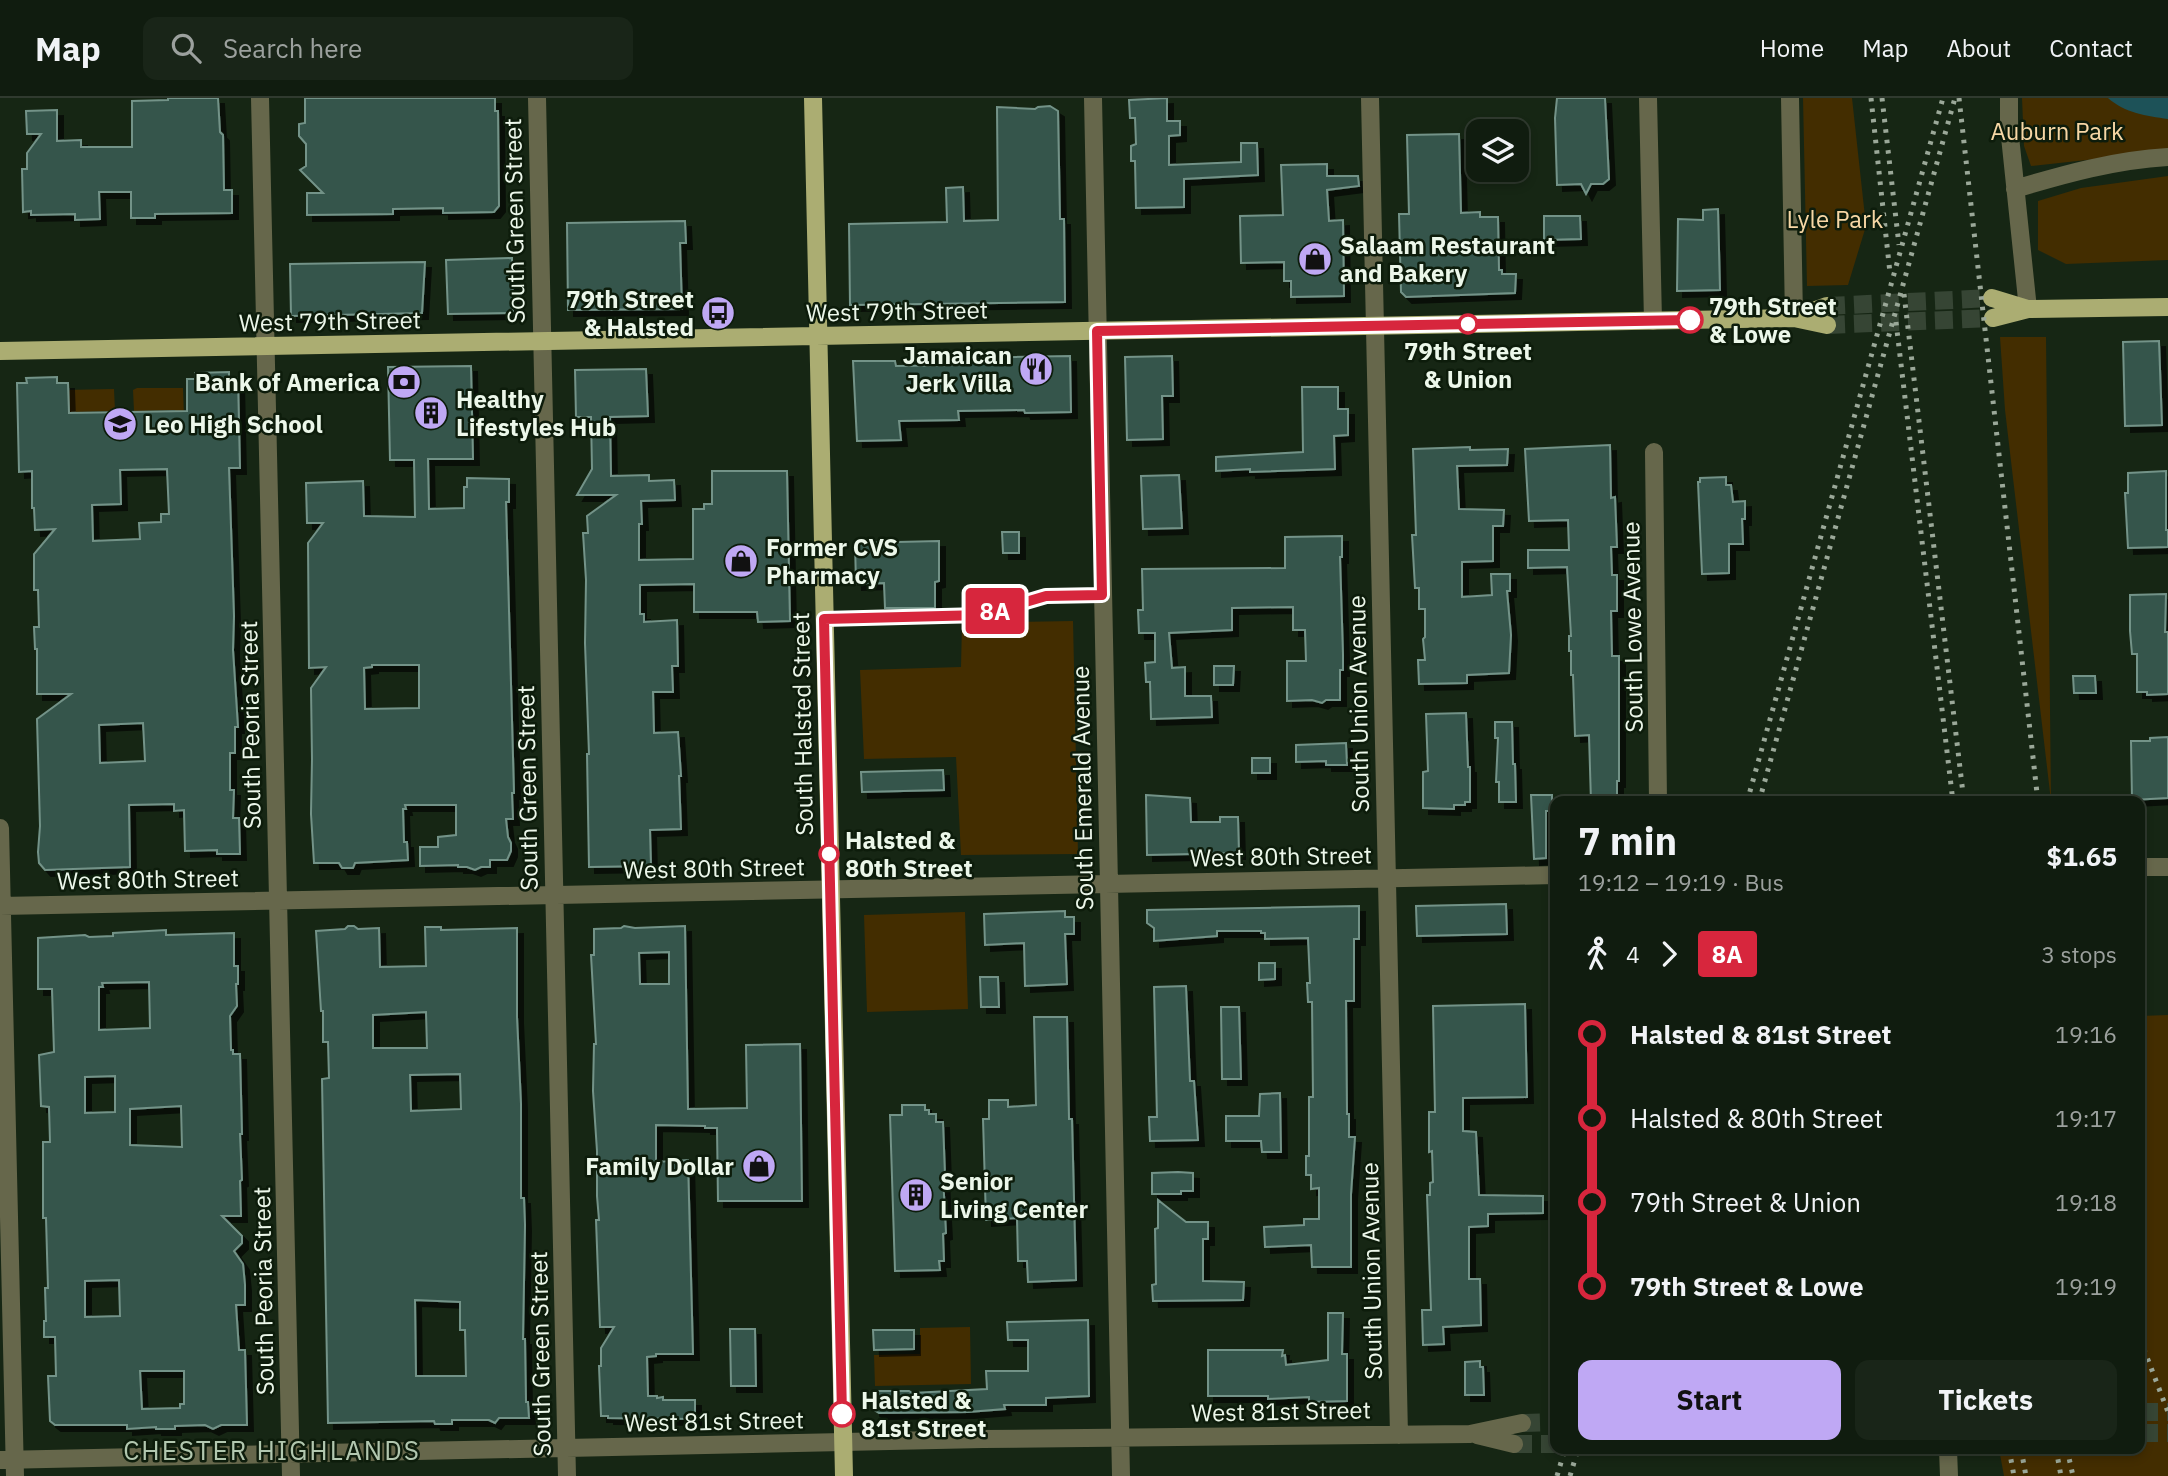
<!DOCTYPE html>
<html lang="en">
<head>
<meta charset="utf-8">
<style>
	body { margin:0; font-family:"IBM Plex Sans",sans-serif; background:#192518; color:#f1f3f6; height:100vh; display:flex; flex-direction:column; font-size:26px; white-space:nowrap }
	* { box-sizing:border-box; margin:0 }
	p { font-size:23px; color:#9ca19e }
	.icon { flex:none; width:38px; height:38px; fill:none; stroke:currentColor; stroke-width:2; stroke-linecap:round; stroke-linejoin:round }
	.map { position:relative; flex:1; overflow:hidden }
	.side { position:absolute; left:1550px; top:698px; width:595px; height:658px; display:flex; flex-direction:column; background:#101c0f; border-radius:14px; box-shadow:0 4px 10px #0003,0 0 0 2px #303a2f }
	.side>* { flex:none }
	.badge { padding:0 14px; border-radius:5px; font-size:24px; line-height:46px }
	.buttons { position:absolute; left:1466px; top:21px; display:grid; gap:14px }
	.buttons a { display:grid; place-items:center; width:63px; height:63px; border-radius:14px; background:#101c0f; box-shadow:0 4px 10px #0003,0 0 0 2px #303a2f; font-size:35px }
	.map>.badge { position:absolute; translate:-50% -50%; box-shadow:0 0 0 4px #fff }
	.legs { display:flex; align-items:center; gap:10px; height:77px; padding:0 28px; font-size:23px }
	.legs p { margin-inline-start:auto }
	.head { display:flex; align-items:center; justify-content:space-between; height:119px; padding:0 28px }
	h1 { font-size:38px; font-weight:700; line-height:52px }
	.primary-button { display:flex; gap:14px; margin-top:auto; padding:14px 28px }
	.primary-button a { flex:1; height:80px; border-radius:14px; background:#bfa8f4; color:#111; font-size:28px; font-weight:700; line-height:80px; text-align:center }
	.primary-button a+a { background:#192518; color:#f1f3f6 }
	ul { padding:0 28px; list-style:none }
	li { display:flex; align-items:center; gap:24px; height:84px; font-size:26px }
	li i { display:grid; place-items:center; width:10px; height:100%; margin:0 9px; background:currentColor }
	li i::after { content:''; width:18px; height:18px; margin:-9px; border:5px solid; border-radius:50%; background:#101c0f }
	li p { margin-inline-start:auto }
	li:first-child i { background:linear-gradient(#0000 50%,currentColor 0) }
	li:last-child i { background:linear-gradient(currentColor 50%,#0000 0) }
	header { display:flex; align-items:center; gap:42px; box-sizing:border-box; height:98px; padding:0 35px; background:#101c0f; border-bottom:2px solid #303a2f }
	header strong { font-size:33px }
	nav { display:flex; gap:38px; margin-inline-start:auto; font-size:24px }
	.search { width:490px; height:63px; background:#192518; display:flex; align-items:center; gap:18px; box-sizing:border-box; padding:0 24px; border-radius:14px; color:#9ca19e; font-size:26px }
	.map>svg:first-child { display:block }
	.green { fill:#432d00 }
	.water { fill:#1d5258 }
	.building { fill:#36544b; stroke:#739388; stroke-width:2; fill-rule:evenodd; filter:url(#shadow) }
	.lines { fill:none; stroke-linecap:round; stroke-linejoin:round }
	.minor-tunnel { stroke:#364534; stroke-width:18; stroke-dasharray:18 9; stroke-linecap:butt }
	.major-tunnel { stroke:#364534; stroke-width:18; stroke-dasharray:18 9; stroke-linecap:butt }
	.minor { stroke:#66674b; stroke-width:18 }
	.major { stroke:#abad72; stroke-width:18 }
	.rail { stroke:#9ba899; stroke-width:5; stroke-dasharray:3.5 7; stroke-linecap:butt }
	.line-1-casing { stroke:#fff; stroke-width:16 }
	.line-1 { stroke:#d7263d; stroke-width:10 }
	.stop-1-dot { fill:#fff; stroke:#d7263d; stroke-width:3.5 }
	.labels { text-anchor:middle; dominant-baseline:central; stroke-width:5; stroke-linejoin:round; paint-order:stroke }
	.park-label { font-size:24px; fill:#f7d7a5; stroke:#0d1c0b }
	.street-label { font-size:24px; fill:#ecf7ea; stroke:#0d1c0b }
	.poi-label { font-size:24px; font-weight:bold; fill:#ecf7ea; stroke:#0d1c0b; text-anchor:start }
	.stop-label { font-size:24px; font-weight:bold; fill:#ecf7ea; stroke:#0d1c0b; text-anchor:start }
	.neighbourhood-label { font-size:26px; letter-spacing:2px; fill:#b2c7af; stroke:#0d1c0b }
</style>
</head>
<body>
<header>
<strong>Map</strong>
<div class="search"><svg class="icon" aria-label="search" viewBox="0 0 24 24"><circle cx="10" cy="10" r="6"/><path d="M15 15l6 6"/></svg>Search here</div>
<nav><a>Home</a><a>Map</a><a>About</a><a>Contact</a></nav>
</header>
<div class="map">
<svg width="2168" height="1378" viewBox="0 0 2168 1378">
	<defs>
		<filter id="shadow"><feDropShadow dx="6" dy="6" stdDeviation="0" flood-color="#0009"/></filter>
	</defs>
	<rect width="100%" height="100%" fill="#162614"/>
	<!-- green -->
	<path class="green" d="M1803,0H1852L1866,128L1848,187L1807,188Z
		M2022,0H2168V53L2031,68L2024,48Z
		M2168,78V162L2066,166L2038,152V103L2081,90Z
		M2000,239H2046L2051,703L2005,312Z
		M137,290H183L184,320H176L175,312L134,313L133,292Z
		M114,291L115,313L73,314V322H65L64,292Z
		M1073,523L1078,756L961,757L956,659L864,661L860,572L961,569L962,525Z
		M965,814L968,911L867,914L864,817Z
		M2168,917V1378H2004L1999,1351H2140V918Z
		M970,1229L971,1286L875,1288L874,1257L920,1256V1230Z"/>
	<!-- water -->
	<path class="water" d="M2108,0H2168V21C2146,18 2125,15 2108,0Z"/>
	<!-- building -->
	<path class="building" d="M168,0H218L220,34L223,37L224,92H232V115L155,116V120H131V94H99L100,121L75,122V116L31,117V113L23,114L22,71H27V55L41,36H27L26,13L57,12V43L81,42V49H132V3L168,2Z
		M305,0H495V13H498L499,108L494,114L443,115V110L393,111V116L307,117V95H323L300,72L306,68V46L299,38V26L305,25Z
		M1167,0V23H1180V37L1169,38V67L1241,64V45H1257L1258,77L1184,81V109L1136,110L1135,63H1131V48L1136,46L1135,20H1130L1129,2Z
		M1557,0H1605L1609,81L1603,86H1591L1586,96L1581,86L1557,87L1555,20Z
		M1050,8L1058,13L1060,121H1064L1065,204L850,207L849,126L947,124L946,90L963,89L964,123L998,122L997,9L1035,11L1038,9Z
		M1459,36L1461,115L1480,114V119H1498L1499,172H1502V176H1516L1515,195L1406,199L1401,194L1399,116H1409L1407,37Z
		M1327,66V78H1358L1359,88L1327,92L1329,123L1343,122L1344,198L1291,199V183H1284V164L1241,165L1240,118L1283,117L1281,67Z
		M1718,111L1720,192L1677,193L1678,121L1703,122V112Z
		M1544,118H1580L1581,141L1544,142Z
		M685,123L686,145H680L682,211L568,212L567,125Z
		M512,160L513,215L448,216L446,162Z
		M425,164L422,215L291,218L290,166Z
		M2159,243L2162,327L2125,328L2123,244Z
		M1070,258L1071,314L1025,315L1024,312L958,313L959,322L899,323L901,342L857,343L853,263H895L896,268L960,267V260Z
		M1172,258L1173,298H1162L1163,341L1127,342L1125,259Z
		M471,268L473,361H428L429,411L464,410V389H467V380L509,381V404H506L514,695H512L513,721H506L508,739L511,745V753L507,762H490V769H481L475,772L467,769H458V767L420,768V749H438V739L456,737V707H405L406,711H403L404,744H407L408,762L355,765L353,770H342L339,765H314L311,716L312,661L311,590L326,569L309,570L308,445L323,425H307L306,385L363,383L364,418L415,419L414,362H390L388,269ZM372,567H419V610L365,611L364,570L372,569Z
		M646,271L648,318L610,319L611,378L649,377V383L674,382L675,402L641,403L642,426H639V462L693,461V411H704V406H712V373H787L790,523L758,524L757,514H694V486L640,487V516H644V524L677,522L678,568H672L673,594H653L654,635L678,634L681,678H679L681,731L650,732L651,768L589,769L587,656H589L585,545L586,482L583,435H588L587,418L616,397H577L592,371L591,319H576L575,272Z
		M229,274V281L238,280L240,370H229L234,518L233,552L238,629H235V655H230V692H234L233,720H239L240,756H217V752L185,753L184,712L174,713V706L129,707L130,769L45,772L39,765L38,754L40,728L37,621L71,596H37V551H35L34,529H39L38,492H34V456L55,431L35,432L34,410H32V373L19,374L17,285H27L26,280L57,279V285H68L69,315L187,313V281H195V275ZM167,371L169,416H161V424L139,425L140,441L93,443L92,407L121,406L120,372ZM143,625L145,663L100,665L99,627Z
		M1302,289H1338V311H1348V337L1334,338L1335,371L1250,374V371L1216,373V359L1303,354Z
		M1610,347L1611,400L1615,399L1617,449H1611L1612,477H1617V513H1611L1612,558H1619V683H1617V704H1591L1589,637L1575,638L1573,577H1571V553H1569V538H1571L1567,469L1528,470V452H1569L1568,422L1529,423L1525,351Z
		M1470,349V352L1508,351L1507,367L1457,368L1459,411L1504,412L1503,428H1493V463L1462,464V499L1492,497L1491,476H1510V493H1507L1511,537L1509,575L1467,577V585L1419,586L1418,562H1425L1423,541L1425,539V511H1419V490H1415L1412,437H1416L1413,351Z
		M2166,373V432H2168V449L2128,450L2125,395H2128V375Z
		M1179,377L1182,430L1143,431L1141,378Z
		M1726,379V387H1731L1733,404L1745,403V421H1742L1743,446H1729V475L1702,476L1698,384H1700V380Z
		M1002,434H1019V455H1003Z
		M1342,438V459H1340L1343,557V572H1340V602H1326L1322,605L1312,602L1287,603V563H1306L1305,532H1293V509L1232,510V532L1169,535L1172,570L1185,569V598H1211L1212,619L1151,621L1150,584H1146L1145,565L1155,564V535H1139L1138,512H1143L1142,471L1285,470V439Z
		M939,443V483L935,484V510H885L884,485L856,486L855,445Z
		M2166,496L2165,534H2168V596L2147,597V594H2137V556H2132L2130,533V497Z
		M1214,568H1234L1233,587H1214Z
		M2073,578H2095L2096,595H2074Z
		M1466,615L1468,669H1470V704H1465V707H1454V711L1423,710V674L1428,673L1426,616Z
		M1495,624H1512L1513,666H1515L1516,704H1499V684H1496L1498,640H1495Z
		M2168,639V700L2132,702L2131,643H2150V640Z
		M1346,645L1347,667H1326V663L1296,664V647Z
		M1252,660H1270V675H1252Z
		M943,672L944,692L862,694L861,674Z
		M1146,697L1190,700L1191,724H1220V719H1238L1239,755L1147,757Z
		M1531,697H1552V713H1546V760L1534,761Z
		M1506,806L1507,836L1417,838L1416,808Z
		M1359,808V841H1354V903H1346L1347,1016H1349V1039H1355L1351,1096V1169H1312L1311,1147L1265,1149L1264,1129L1304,1127V1121H1319V1090L1311,1091V1077H1306V1058H1309V999H1313L1312,904H1308L1307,885H1310L1308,840L1265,841V835H1261V833H1217V838L1154,843V830L1147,825V812Z
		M1065,813V819H1074V836H1065L1067,886L1025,888L1024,845L985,847L984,816Z
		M348,828H354L358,831L379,830L380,869L426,868L425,829H441V832L517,830V919L521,1006V1100H524L525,1127L523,1241H525L526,1304H528L529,1320H499L495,1325L489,1322H452V1326H435L434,1323L328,1325L322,981L329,980L328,944H323V913H321L316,833L345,831ZM426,914L427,950H373V917ZM460,976L461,1011L411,1013L410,977ZM415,1202L460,1204V1232H465L466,1278H416Z
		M624,828L635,830L685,828L688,1011L747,1010L746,947L800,946L802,1103H718L717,1030H705V1028L656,1027V1064L688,1062L693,1256H656V1258L647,1259L648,1298H657V1300L663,1299V1302H695V1321L608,1320V1318H601L599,1268H601V1250L614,1229H600L596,1122H599L597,1098V1053L593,993L594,946H596L591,857H594V831L621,830ZM669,854V886H640L639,855Z
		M166,832V837L234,835V868H238V886H236L237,908L230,918L231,952H233V956H240L242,1036H240L242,1082L240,1083L241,1118H222L242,1138V1145L234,1153L243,1166L245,1187V1207H236L239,1252H245L247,1327H221L213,1331L205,1327L175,1328V1331H156V1329L127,1331V1327H55L50,1323L48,1278H56L55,1239H44V1223H46L45,1190H48L46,1120H43V1044H50L49,1009L41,1008L39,957L54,954L52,891H38V840L85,837L89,839L113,838V835ZM149,884L150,930L99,932V889H103L102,885ZM115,978V1014L85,1015V979ZM181,1008L182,1049L130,1047V1011ZM119,1182L120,1218L85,1219V1183ZM140,1273H184V1306H180V1310L142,1311Z
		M1259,865H1275V881L1259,882Z
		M980,879H998L999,909H981Z
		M1186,888L1190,983H1194L1198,1042L1150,1043L1149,1019H1157L1154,889Z
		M1525,906L1527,999L1463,1000V1033L1476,1034L1479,1097L1543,1098V1115L1488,1116V1128L1469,1129V1181H1480L1481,1227L1443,1229L1444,1246L1423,1247L1422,1212H1431L1427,1097H1430V1085L1433,1084L1432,1053L1429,1054V1014H1435L1433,908Z
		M1221,909H1239L1241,981H1222Z
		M1034,919H1067L1069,1021H1072L1076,1182L1028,1184L1027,1163H1018L1017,1120L986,1122L983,1021H989V1002H1008V1009L1036,1007Z
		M1280,995L1281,1054H1262L1261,1043H1226V1018H1259L1260,996Z
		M902,1007H925V1012H929V1016H936V1024H943L945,1077L943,1078L946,1135L943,1136L944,1163H939L940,1172L895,1173L890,1017H902Z
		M1178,1074L1193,1075V1093H1181V1096H1152V1075Z
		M1158,1102L1186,1124H1208V1141H1203V1183L1244,1184L1243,1202L1153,1203L1152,1187L1156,1186L1155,1131L1158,1130Z
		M1328,1215H1343L1342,1256H1347V1303L1309,1304V1299L1268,1301V1298H1208V1252H1283L1282,1258L1285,1257L1286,1267L1328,1262Z
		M1088,1222L1089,1298L1046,1300V1307H1004L1005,1311L968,1314L879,1315L874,1312V1293H909L912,1295L987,1291L986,1273H1028V1242H1008L1007,1224Z
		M730,1231H755L756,1288H731Z
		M873,1232H914V1251L874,1252Z
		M1480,1263V1269H1483L1484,1297H1465V1264Z"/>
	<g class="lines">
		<!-- minor-tunnel -->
		<path class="minor-tunnel" d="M2140,1314H2168
			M1522,1325L1556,1324
			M2140,1335H2168
			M1514,1346H1556"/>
		<!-- major-tunnel -->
		<path class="major-tunnel" d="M1827,208L1992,200
			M1827,227L1993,220"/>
		<!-- minor -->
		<path class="minor" d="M260,0L291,1378
			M537,0L567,1378
			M1093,0L1121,1378
			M1370,0L1399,1337
			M1648,0L1653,223
			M1790,0L1794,220
			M2009,0V29L2028,211
			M2015,91C2065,76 2115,62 2168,59
			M1654,354L1658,704
			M0,730L15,1378
			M2140,769H2168
			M0,808L1556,777
			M1477,1337L1514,1346
			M1948,1351L1949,1378
			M0,1362L983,1341L1470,1336L1522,1325"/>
		<!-- major -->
		<path class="major" d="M813,0L844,1378
			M1992,200L2028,211
			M1794,220L1827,208
			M1993,220L2028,211L2168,209
			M0,253L1794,220L1827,227"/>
		<!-- rail -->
		<path class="rail" d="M1871,0L1890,175
			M1882,0L1899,147
			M1959,0L2038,704
			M1904,196L1964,704
			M1896,224L1953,704
			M1747,704L1943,0
			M1759,704L1955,0
			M2140,1241L2168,1314
			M2009,1351L2014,1378
			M2021,1351L2026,1378
			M2056,1351L2061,1378
			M2067,1351L2073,1378
			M1557,1378L1565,1351
			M1570,1378L1578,1351"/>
	</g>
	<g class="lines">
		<!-- line-1 casing -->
		<g class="line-1-casing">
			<path id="line-1" d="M842,1316L824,521L982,517L1046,498L1102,497L1097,233L1690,222"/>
		</g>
		<!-- line-1 -->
		<use href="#line-1" class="line-1"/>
	</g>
	<!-- icons -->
	<defs>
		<g id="shop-disc" transform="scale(1.75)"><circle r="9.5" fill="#bfa8f4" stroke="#0d1c0b"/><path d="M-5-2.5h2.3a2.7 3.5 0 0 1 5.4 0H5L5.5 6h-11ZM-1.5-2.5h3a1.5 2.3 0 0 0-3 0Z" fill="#111"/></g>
		<g id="bus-disc" transform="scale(1.75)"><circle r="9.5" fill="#bfa8f4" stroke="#0d1c0b"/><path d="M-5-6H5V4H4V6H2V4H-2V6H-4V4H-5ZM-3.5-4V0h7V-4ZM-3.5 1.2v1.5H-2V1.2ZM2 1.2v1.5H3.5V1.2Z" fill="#111"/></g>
		<g id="restaurant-disc" transform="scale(1.75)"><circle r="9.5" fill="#bfa8f4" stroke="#0d1c0b"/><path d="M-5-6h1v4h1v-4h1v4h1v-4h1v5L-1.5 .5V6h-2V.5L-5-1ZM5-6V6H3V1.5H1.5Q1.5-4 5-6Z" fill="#111"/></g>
		<g id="bank-disc" transform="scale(1.75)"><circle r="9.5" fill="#bfa8f4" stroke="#0d1c0b"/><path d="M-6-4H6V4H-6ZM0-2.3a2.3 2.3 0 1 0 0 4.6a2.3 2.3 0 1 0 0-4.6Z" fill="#111"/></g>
		<g id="building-disc" transform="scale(1.75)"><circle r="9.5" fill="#bfa8f4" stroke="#0d1c0b"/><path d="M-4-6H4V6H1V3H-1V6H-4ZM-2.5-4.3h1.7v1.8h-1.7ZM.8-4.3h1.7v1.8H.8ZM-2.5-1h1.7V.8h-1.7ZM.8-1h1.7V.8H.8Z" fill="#111"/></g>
		<g id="school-disc" transform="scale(1.75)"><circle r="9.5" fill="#bfa8f4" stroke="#0d1c0b"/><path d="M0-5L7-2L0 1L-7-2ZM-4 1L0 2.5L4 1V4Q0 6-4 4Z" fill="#111"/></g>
	</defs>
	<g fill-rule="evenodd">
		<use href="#shop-disc" x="1315" y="161"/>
		<use href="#bus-disc" x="718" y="215"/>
		<use href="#restaurant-disc" x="1036" y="271"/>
		<use href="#bank-disc" x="404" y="284"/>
		<use href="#building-disc" x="431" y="315"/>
		<use href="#school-disc" x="120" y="326"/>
		<use href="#shop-disc" x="741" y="463"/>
		<use href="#shop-disc" x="759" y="1068"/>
		<use href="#building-disc" x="916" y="1097"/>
	</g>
	<!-- markers -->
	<g class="stop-1-dot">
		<circle cx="1690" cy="222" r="12"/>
		<circle cx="1468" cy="226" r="9"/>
		<circle cx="829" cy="756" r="9"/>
		<circle cx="842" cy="1316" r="12"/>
	</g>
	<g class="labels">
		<!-- park labels -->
		<g class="park-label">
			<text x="2057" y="33">Auburn Park</text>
			<text x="1835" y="121">Lyle Park</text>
		</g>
		<!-- street labels -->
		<g class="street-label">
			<text transform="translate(514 123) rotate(-91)">South Green Street</text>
			<text transform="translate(897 213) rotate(-1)">West 79th Street</text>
			<text transform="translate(330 223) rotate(-1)">West 79th Street</text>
			<text transform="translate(1632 529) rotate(-91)">South Lowe Avenue</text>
			<text transform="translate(1358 606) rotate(-91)">South Union Avenue</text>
			<text transform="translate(802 626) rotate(-91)">South Halsted Street</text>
			<text transform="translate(250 627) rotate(-91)">South Peoria Street</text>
			<text transform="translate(527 690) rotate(-91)">South Green Street</text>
			<text transform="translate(1082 690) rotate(-91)">South Emerald Avenue</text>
			<text transform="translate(1281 758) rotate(-1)">West 80th Street</text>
			<text transform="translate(714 770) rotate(-1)">West 80th Street</text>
			<text transform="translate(148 781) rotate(-1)">West 80th Street</text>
			<text transform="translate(1371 1173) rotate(-91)">South Union Avenue</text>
			<text transform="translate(263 1193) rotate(-91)">South Peoria Street</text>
			<text transform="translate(540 1256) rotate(-91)">South Green Street</text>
			<text transform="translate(1281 1313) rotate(-1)">West 81st Street</text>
			<text transform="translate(714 1323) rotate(-1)">West 81st Street</text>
		</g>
		<!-- poi labels -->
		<g class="poi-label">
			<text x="1340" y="147">Salaam Restaurant<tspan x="1340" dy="28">and Bakery</tspan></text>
			<text x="694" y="201" text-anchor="end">79th Street<tspan x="694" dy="28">&amp; Halsted</tspan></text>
			<text x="1012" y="257" text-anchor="end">Jamaican<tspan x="1012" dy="28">Jerk Villa</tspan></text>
			<text x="380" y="284" text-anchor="end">Bank of America</text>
			<text x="456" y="301">Healthy<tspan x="456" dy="28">Lifestyles Hub</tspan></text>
			<text x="144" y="326">Leo High School</text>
			<text x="766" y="449">Former CVS<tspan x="766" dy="28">Pharmacy</tspan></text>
			<text x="734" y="1068" text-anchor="end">Family Dollar</text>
			<text x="940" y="1083">Senior<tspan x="940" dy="28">Living Center</tspan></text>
		</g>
		<!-- stop labels -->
		<g class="stop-label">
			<text x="1709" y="208">79th Street<tspan x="1709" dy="28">&amp; Lowe</tspan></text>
			<text x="1468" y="253" text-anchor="middle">79th Street<tspan x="1468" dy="28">&amp; Union</tspan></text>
			<text x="845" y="742">Halsted &amp;<tspan x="845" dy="28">80th Street</tspan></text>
			<text x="861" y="1302">Halsted &amp;<tspan x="861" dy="28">81st Street</tspan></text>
		</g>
		<!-- neighbourhood labels -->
		<g class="neighbourhood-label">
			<text x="272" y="1352">CHESTER HIGHLANDS</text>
		</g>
	</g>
</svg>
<div class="buttons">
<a><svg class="icon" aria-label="layers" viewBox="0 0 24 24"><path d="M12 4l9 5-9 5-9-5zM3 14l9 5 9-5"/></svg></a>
</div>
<b class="badge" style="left:995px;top:513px;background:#d7263d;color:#fff">8A</b>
<section class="side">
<div class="head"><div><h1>7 min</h1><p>19:12 – 19:19 · Bus</p></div><b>$1.65</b></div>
<div class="legs"><svg class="icon" aria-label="walk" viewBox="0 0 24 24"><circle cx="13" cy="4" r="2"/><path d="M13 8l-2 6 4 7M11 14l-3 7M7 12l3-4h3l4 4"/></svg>4<svg class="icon" aria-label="forward" viewBox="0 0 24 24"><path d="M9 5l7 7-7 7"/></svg><b class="badge" style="background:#d7263d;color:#fff">8A</b><p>3 stops</p></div>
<ul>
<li><i style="color:#d7263d"></i><b>Halsted &amp; 81st Street</b><p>19:16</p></li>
<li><i style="color:#d7263d"></i><span>Halsted &amp; 80th Street</span><p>19:17</p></li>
<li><i style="color:#d7263d"></i><span>79th Street &amp; Union</span><p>19:18</p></li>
<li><i style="color:#d7263d"></i><b>79th Street &amp; Lowe</b><p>19:19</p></li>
</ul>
<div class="primary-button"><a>Start</a><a>Tickets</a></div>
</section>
</div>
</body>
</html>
